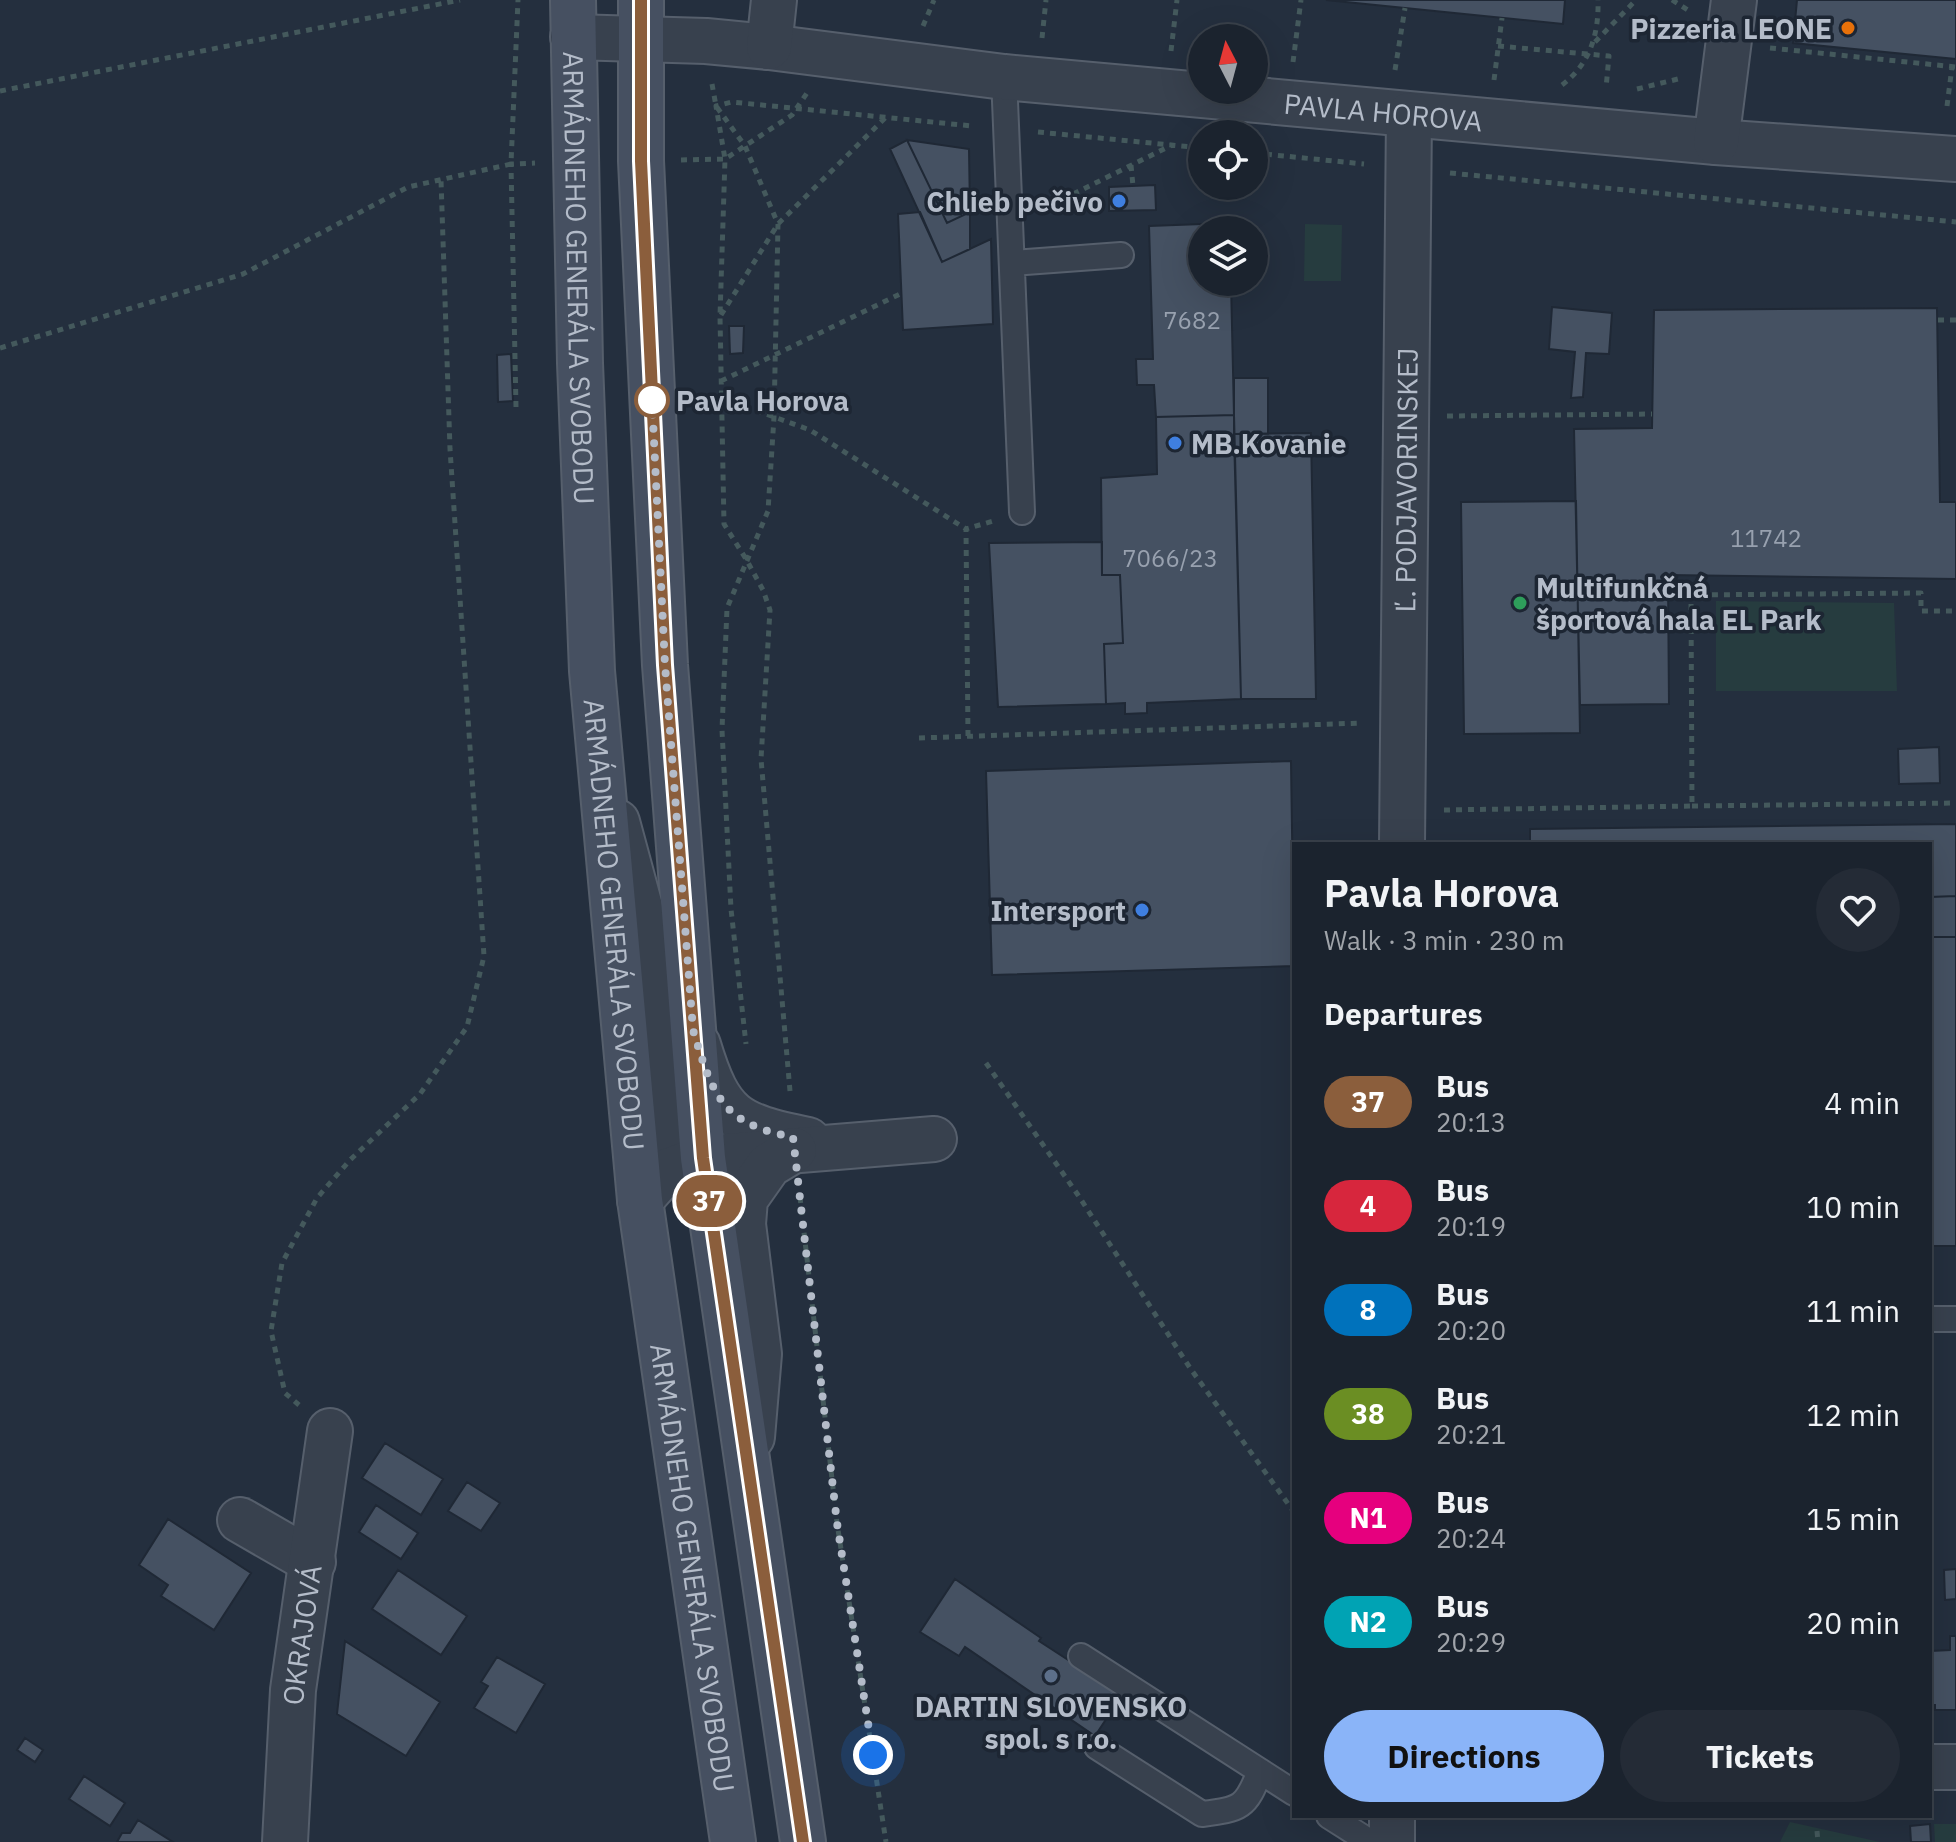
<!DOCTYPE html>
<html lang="en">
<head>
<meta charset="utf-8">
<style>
	body { margin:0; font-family:"IBM Plex Sans",sans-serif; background:#242b36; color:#f1f3f6; height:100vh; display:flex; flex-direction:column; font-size:30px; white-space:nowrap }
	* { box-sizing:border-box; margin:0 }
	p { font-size:26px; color:#a0a4aa }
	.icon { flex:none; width:44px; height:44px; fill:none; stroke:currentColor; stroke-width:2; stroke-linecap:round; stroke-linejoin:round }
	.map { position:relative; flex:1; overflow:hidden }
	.sheet { position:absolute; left:1292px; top:842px; width:640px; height:976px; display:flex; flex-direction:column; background:#1b232e; border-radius:0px; box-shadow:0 8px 32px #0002,0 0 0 2px #39404a }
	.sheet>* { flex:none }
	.badge { padding:0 16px; border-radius:26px; font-size:28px; line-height:52px }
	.needle { width:52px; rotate:354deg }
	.tools { position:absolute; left:1188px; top:24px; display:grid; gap:16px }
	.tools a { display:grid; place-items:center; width:80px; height:80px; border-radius:50%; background:#1b232e; box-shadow:0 8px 32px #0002,0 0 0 2px #39404a; font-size:40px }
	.you { position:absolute; width:40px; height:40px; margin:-20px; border:6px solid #fff; border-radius:50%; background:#1a73e8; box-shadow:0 0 0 12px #1a73e833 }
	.map>.badge { position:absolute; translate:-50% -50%; box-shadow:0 0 0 4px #fff }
	h2 { padding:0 32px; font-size:30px; line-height:72px }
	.round { display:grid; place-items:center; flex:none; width:84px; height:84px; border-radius:42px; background:#242b36 }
	.head { display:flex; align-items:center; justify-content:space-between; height:136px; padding:0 32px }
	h1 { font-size:38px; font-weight:700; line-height:60px }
	.action { display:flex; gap:16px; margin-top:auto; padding:16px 32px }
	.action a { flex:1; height:92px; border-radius:48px; background:#8ab4f8; color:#111; font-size:32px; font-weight:700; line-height:92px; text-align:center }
	.action a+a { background:#242b36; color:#f1f3f6 }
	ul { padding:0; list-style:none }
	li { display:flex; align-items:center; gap:24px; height:104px; padding:0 32px }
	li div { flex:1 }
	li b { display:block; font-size:30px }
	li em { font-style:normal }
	li .badge { min-width:88px; font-weight:700; text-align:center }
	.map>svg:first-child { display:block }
	.green { fill:#263c3f }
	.building { fill:#455162; stroke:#1f2835; stroke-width:2 }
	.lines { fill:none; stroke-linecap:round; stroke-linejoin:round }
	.lane-casing { stroke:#565f6c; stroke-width:28 }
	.street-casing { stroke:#565f6c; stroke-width:48 }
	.secondary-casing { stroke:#565f6c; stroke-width:48 }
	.path { stroke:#44595c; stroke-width:5; stroke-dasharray:6 6; stroke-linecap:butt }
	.lane { stroke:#38414e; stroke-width:24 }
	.street { stroke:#38414e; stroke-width:44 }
	.secondary { stroke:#465061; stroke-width:44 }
	.line-casing { stroke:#fff; stroke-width:18 }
	.line { stroke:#8b5e3c; stroke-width:12 }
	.walk { stroke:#b4bcc9; stroke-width:8; stroke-dasharray:0 14.4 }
	.food-dot { fill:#e8710a; stroke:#1d2633; stroke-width:3 }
	.shop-dot { fill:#3f7fe0; stroke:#1d2633; stroke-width:3 }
	.stop-dot { fill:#fff; stroke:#8b5e3c; stroke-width:4 }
	.leisure-dot { fill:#2e9e5b; stroke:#1d2633; stroke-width:3 }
	.service-dot { fill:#5c6f8a; stroke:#1d2633; stroke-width:3 }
	.labels { text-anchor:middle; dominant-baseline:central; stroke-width:7; stroke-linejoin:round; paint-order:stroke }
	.number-label { font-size:24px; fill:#98a1af }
	.poi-label { font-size:28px; font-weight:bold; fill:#b4bcc9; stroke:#1d2633; text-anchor:end }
	.street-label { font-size:28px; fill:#b4bcc9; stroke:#1d2633 }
	.stop-label { font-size:28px; font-weight:bold; fill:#b4bcc9; stroke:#1d2633; text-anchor:start }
</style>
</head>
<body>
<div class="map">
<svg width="1956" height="1842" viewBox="0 0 1956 1842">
	<rect width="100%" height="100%" fill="#242f3e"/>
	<!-- green -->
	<path class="green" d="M1305,224L1342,225L1341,281H1304Z
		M1716,601L1894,603L1897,691H1716Z
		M1790,1822L1880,1842H1780Z
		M1934,1824H1956V1842H1935Z"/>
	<!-- building -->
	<path class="building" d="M1326,0H1565L1563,24Z
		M1797,0H1956V59L1793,43Z
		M907,140L969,149L970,212L947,223Z
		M907,140L947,223L970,212V249L942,262L890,149Z
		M1155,185L1156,210L1109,211V187Z
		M920,212L942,262L991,239L993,324L903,330L898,214Z
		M1229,223L1230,230H1202V282H1231L1234,415L1156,417L1154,385H1137L1136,359H1153L1149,226Z
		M1552,307L1612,313L1609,354L1586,353L1583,397L1571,398L1575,352L1549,349Z
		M1937,308L1940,502H1956V579L1668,575L1669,704L1580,705L1574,429L1652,428L1654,310Z
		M729,326H744L743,353L730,354Z
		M511,354L513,401L498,402L497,355Z
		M1234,378H1268V434H1234Z
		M1234,415L1241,699L1147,703V713L1125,714V703L1106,704L1104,644L1123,643L1120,575H1102L1101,478L1157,474L1156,417Z
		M1311,433L1316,699H1241L1234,434Z
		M1576,501L1580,733L1464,734L1461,502Z
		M1102,542V575H1120L1123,643L1104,644L1106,704L998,707L989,543Z
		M1939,747L1940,783L1899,784L1898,749Z
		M1291,761L1294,966L992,975L986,771Z
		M1956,824V896L1930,897V844H1530V829Z
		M1956,896V937H1930V897Z
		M1930,937H1956V1246H1930Z
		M385,1443L443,1479L421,1515L362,1478Z
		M467,1482L500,1503L481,1531L448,1511Z
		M376,1505L418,1533L401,1559L359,1532Z
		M168,1519L251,1573L214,1630L161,1596L168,1585L139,1565Z
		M1956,1569V1599L1945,1600L1944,1570Z
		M398,1570L467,1616L441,1655L372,1609Z
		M955,1579L1041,1638L1039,1641L1122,1695L1095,1736L965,1647L959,1656L920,1632Z
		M1950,1636H1956V1710H1935V1705H1930V1651L1950,1650Z
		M345,1641L440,1702L406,1756L337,1714Z
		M497,1657L545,1684L516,1733L474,1708L488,1686L481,1682Z
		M25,1738L43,1750L35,1762L17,1750Z
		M84,1776L125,1803L110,1826L69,1799Z
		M138,1820L173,1842H117L122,1833H130Z
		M1930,1824L1931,1842H1911L1910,1826Z"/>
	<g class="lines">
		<!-- lane casing -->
		<g class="lane-casing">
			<path id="lane" d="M1004,77L1022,512
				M1012,263L1121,255
				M1930,1319H1956
				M1081,1656L1294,1793
				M1097,1747L1202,1814C1241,1809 1246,1808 1260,1771
				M1329,1816L1370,1842"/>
		</g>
		<!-- street casing -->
		<g class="street-casing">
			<g id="street">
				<path id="s1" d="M573,37L706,41L769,47L1004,77L1716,142L1956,159"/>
				<path d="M769,47L774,0"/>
				<path d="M1716,142L1734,0"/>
				<path d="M617,822L640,907L661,1116C670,1144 677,1146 703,1158"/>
				<path id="s2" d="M1402,844L1409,115"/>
				<path d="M698,1045C720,1118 735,1125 808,1140"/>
				<path d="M640,1200L665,1172L703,1158L934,1139"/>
				<path d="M752,1437L759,1354L743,1224L745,1199L769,1165L794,1150"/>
				<path d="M240,1520L313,1562"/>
				<path d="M1930,1767H1956"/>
				<path id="s3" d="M285,1842L293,1690L330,1431"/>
				<path d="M1392,1842V1816"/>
			</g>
		</g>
		<!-- secondary casing -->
		<g class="secondary-casing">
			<g id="secondary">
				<path id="s4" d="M573,0L580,363L592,671L640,1200L733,1842"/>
				<path d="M641,0V161L665,665L703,1158L803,1842"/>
			</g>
		</g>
		<!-- path -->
		<path class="path" d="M1672,0L1691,12
			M923,26L934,0
			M1042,38L1046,0
			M1595,42L1636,0
			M1498,46L1609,56L1606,88
			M1770,48L1956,67
			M1171,51L1177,0
			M1293,62L1301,0
			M1395,70L1405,8
			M1494,80L1502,18
			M712,84L716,106L745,146L778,224L774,417L768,511L727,608L722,730L731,909L746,1044
			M1562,85C1590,64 1599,34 1598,0
			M1637,89L1682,78
			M0,91L460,0
			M1947,106L1952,67
			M1038,132L1202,148
			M1254,153L1364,164
			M681,160L725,159L792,115L807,93
			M1131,165L1133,186
			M1450,173L1956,222
			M1041,210L1172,145
			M721,315L778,224L885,118
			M1938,320H1956
			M0,348L243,274L408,187L511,164L518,0
			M721,381L902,293
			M722,398L810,430L966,529
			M516,407L511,164L535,163
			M1447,416L1652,414
			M968,736L966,529L993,521
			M919,738L1362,723
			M1692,806L1956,803
			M1444,810L1692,806L1691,595L1921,593V611H1956
			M986,1063L1078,1195L1190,1368L1294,1512
			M790,1091L761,759L770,610L763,590L746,559L724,524L720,316L725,159L716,106L732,102L972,126
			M800,1197L837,1523L886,1842
			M299,1405L285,1393L271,1331L282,1263L317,1198L350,1160L420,1094L467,1027L484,956L450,449L441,180
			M1817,1831L1818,1842"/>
		<!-- lane -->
		<use href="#lane" class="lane"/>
		<!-- street -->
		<use href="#street" class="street"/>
		<!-- secondary -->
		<use href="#secondary" class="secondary"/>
	</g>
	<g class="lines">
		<!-- line casing -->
		<g class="line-casing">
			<path id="line" d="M641,0V161L665,665L703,1158L803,1842"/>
		</g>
		<!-- line -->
		<use href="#line" class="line"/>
		<!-- walk -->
		<path class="walk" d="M652,400L665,665L693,1030C713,1095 721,1124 793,1137L837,1523L873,1755"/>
	</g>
	<!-- markers -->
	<circle class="food-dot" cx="1848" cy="28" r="8"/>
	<g class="shop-dot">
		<circle cx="1119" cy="201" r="8"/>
		<circle cx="1175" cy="443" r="8"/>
		<circle cx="1142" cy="910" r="8"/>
	</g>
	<circle class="stop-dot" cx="652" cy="400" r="16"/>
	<circle class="leisure-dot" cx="1520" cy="603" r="8"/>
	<circle class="service-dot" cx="1051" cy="1676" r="8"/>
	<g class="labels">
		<!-- number labels -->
		<g class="number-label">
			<text x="1192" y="320">7682</text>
			<text x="1766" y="538">11742</text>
			<text x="1170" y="558">7066/23</text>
		</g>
		<!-- poi labels -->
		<g class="poi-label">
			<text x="1832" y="28">Pizzeria LEONE</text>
			<text x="1103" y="201">Chlieb pečivo</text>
			<text x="1191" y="443" text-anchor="start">MB.Kovanie</text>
			<text x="1536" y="587" text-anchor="start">Multifunkčná<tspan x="1536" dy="32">športová hala EL Park</tspan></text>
			<text x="1126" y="910">Intersport</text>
			<text x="1051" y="1706" text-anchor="middle">DARTIN SLOVENSKO<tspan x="1051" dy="32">spol. s r.o.</tspan></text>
		</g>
		<!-- street labels -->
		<g class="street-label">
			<text stroke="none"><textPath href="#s1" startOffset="814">PAVLA HOROVA</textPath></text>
			<text stroke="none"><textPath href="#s4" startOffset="278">ARMÁDNEHO GENERÁLA SVOBODU</textPath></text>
			<text stroke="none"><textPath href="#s2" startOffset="364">Ľ. PODJAVORINSKEJ</textPath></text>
			<text stroke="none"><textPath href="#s4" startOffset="926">ARMÁDNEHO GENERÁLA SVOBODU</textPath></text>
			<text stroke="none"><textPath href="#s4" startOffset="1574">ARMÁDNEHO GENERÁLA SVOBODU</textPath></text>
			<text stroke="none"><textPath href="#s3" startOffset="208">OKRAJOVÁ</textPath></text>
		</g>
		<!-- stop labels -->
		<g class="stop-label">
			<text x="676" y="400">Pavla Horova</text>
		</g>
	</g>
</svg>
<div class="tools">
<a><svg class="needle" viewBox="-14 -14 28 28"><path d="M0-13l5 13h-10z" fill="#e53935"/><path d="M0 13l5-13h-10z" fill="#a0a4aa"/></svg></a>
<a><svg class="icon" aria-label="locate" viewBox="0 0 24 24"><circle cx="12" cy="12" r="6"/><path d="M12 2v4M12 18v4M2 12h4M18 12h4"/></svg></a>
<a><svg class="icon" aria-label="layers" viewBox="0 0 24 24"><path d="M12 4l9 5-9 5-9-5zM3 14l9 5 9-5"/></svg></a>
</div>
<div class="you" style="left:873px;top:1755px"></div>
<b class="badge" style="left:709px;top:1201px;background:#8b5e3c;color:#fff">37</b>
<section class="sheet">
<div class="head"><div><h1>Pavla Horova</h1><p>Walk · 3 min · 230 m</p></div><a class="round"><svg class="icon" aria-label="heart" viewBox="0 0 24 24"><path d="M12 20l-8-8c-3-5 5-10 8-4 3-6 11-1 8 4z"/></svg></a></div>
<h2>Departures</h2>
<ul>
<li><span class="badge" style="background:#8b5e3c;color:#fff">37</span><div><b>Bus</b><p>20:13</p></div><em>4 min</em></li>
<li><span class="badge" style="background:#d7263d;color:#fff">4</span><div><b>Bus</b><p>20:19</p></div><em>10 min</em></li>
<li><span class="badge" style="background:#0072bc;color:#fff">8</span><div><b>Bus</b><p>20:20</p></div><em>11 min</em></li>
<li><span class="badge" style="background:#6b8e23;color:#fff">38</span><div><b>Bus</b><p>20:21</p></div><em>12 min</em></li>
<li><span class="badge" style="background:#e6007e;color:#fff">N1</span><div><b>Bus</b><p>20:24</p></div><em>15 min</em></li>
<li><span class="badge" style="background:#00a3b4;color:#fff">N2</span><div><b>Bus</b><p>20:29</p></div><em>20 min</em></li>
</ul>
<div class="action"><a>Directions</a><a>Tickets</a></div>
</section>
</div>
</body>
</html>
